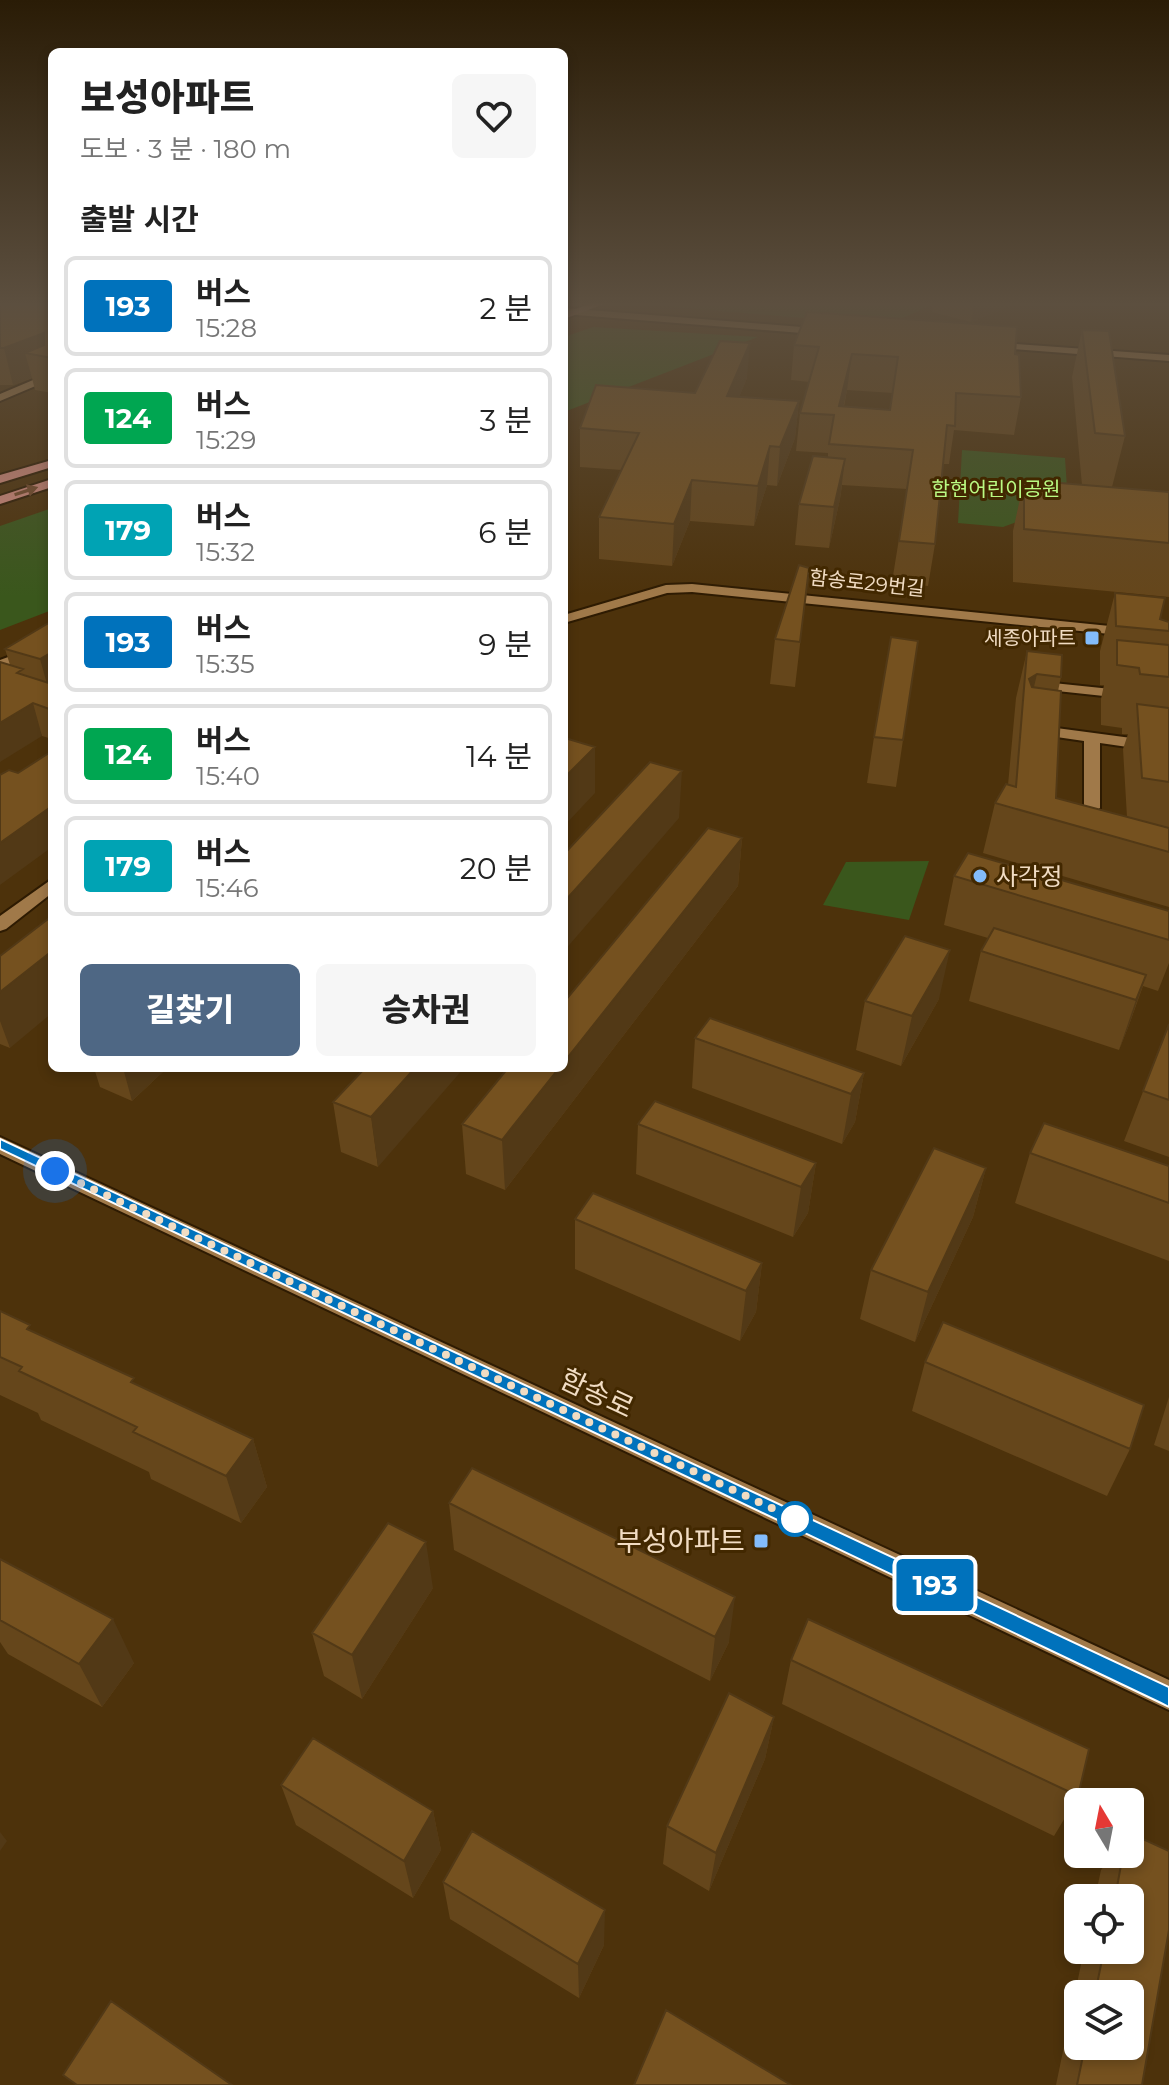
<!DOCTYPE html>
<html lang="ko">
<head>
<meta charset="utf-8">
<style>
	body { margin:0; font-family:Montserrat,"Noto Sans KR",sans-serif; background:#f6f6f6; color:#222; height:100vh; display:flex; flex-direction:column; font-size:30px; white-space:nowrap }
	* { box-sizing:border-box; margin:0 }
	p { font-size:26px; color:#767676 }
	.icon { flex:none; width:44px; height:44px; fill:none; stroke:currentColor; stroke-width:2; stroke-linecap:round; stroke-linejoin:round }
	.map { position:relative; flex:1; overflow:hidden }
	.drawer { position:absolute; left:48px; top:48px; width:520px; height:1024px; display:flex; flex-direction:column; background:#fff; border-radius:12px; box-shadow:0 4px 12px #0003 }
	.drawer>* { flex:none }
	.badge { padding:0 16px; border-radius:6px; font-size:28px; line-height:52px }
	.needle { width:52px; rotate:350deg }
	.fabs { position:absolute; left:1064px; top:1788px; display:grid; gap:16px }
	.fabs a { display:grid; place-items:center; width:80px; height:80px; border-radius:12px; background:#fff; box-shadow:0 4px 12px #0003; font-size:40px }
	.you { position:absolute; width:40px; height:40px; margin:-20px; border:6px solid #fff; border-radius:50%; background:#1a73e8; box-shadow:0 0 0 12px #1a73e833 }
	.map>.badge { position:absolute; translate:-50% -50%; box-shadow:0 0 0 4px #fff }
	h2 { padding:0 32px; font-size:30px; line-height:72px }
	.round { display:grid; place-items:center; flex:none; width:84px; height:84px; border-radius:12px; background:#f6f6f6 }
	.headline { display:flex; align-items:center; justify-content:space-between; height:136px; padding:0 32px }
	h1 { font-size:38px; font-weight:800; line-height:60px }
	.button { display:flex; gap:16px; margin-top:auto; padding:16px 32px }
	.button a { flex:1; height:92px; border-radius:12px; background:#4e6784; color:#fff; font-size:32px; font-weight:800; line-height:92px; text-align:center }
	.button a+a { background:#f6f6f6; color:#222 }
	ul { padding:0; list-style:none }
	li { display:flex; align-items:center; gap:24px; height:100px; margin:0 16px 12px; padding:0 16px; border:4px solid #e0e0e0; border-radius:12px }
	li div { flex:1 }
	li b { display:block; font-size:30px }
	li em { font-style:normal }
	li .badge { min-width:88px; font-weight:700; text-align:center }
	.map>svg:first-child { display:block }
	.green { fill:#3a571c }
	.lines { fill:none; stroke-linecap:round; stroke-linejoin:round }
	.minor-casing { stroke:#2e1b02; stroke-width:4 }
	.tertiary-casing { stroke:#2e1b02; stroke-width:4 }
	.secondary-casing { stroke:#2e1b02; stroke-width:4 }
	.primary-casing { stroke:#2e1b02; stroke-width:4 }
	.minor { fill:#a07949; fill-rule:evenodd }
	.tertiary { fill:#a07949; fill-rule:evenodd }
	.secondary { fill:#a07949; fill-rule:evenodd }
	.primary { fill:#d58d81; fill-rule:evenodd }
	.wall { fill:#65461b; fill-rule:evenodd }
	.shaded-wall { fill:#523916 }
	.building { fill:#75511f; stroke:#523916; stroke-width:2; fill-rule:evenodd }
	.oneway { fill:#754b2d }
	.line { fill:#0072bc; stroke:#fff; stroke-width:2 }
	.walk { stroke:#f1dcc3; stroke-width:8; stroke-dasharray:0 14.4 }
	.poi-dot { fill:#83bcfb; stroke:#422800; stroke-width:3 }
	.stop-dot { fill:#fff; stroke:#0072bc; stroke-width:4 }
	.labels { text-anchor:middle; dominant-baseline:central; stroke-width:6; stroke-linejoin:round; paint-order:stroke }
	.far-park-label { font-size:20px; fill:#bafa82; stroke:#422800 }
	.far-street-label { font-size:20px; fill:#f1dcc3; stroke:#422800 }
	.far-poi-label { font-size:20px; fill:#f1dcc3; stroke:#422800; text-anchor:end }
	.poi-label { font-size:24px; fill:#f1dcc3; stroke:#422800; text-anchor:start }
	.near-street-label { font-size:28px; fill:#f1dcc3; stroke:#422800 }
	.near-poi-label { font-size:28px; fill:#f1dcc3; stroke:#422800; text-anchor:end }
</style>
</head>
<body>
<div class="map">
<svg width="1169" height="2085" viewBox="0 0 1169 2085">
	<rect width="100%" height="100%" fill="#4d320b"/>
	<!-- green -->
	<path class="green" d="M638,304H934L887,325Z
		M593,327L758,337L564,412V337Z
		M962,450L1065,458L1068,503L1003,527L958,523Z
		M52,508V610L0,630V526Z
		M929,861L909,920L823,905L846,862Z"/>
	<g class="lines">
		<!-- minor casing -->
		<g class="minor-casing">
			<path id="minor" d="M1034,681L1169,695V703L1029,688L1027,685Z
				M1034,725L1169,743V753L1100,743V808L1092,813L1084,808V741L1029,733V727Z"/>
		</g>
		<!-- tertiary casing -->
		<g class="tertiary-casing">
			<path id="tertiary" d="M52,372V379L0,401V394Z
				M692,584L1169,632V640L692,592L667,593L564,623V615L666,585Z
				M52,641V650L0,669V660Z
				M52,879V893L6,929L0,931V916Z"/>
		</g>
		<!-- secondary casing -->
		<g class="secondary-casing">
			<path id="secondary" d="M564,308L826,329L831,332L826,335L564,314Z
				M989,342L1169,355V361L986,347Z
				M0,1137L1169,1680V1710L0,1154Z"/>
		</g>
		<!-- primary casing -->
		<g class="primary-casing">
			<path id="primary" d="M590,304H604L564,319V313Z
				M52,460V467L0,483V475Z
				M52,479V487L0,504V496Z"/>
		</g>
		<!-- minor -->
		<use href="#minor" class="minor"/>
		<!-- tertiary -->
		<use href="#tertiary" class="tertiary"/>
		<!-- secondary -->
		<use href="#secondary" class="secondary"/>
		<!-- primary -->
		<use href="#primary" class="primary"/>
	</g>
	<!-- wall -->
	<path class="wall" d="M0,304H52V393L35,390L32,378L13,385H0Z
		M933,304H1015L971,322L932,312Z
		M1082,330L1125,436L1112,487L1169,492V597L1013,582V531L1024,480L1082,485L1072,377Z
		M794,345L1015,354L1021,397L1014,435L954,430L949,464H943L935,544L928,586L892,582L907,489L842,485L840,499L829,548L795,545L799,504L828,458V453L796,451L800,413L809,382L791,380ZM847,390L893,393L890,410L844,407Z
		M747,378L739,397L799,401L795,438L777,486L767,485L754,526L690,521L672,566L599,559V517L622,470L580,467V428L695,393Z
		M809,568L795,687L770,684L775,639Z
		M1115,593L1160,619L1169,622V907L983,853L995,803L1008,785L1016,698L1027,651L1061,677L1058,691L1056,798L1127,817L1123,749L1128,734H1122V728L1101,725V699L1104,685H1100V651Z
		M52,621V739L42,736L10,665L5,649Z
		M874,737L903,740L896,787L867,783Z
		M742,838L738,886L505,1190L466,1174L462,1124Z
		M954,876L1169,911V963L1158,991L1143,986L1129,1025L1119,1050L969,1001L981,951L988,938L944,925Z
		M0,956L10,1048L0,1044Z
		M939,999L901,1066L856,1050L865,1001Z
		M1169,1024V1157L1124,1141Z
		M695,1038L864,1073L855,1122L842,1144L692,1088Z
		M94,1068H167L132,1101L100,1087Z
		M365,1068L378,1167L341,1152L333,1102Z
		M638,1124L816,1163L808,1213L793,1237L636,1174Z
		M1030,1153L1169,1166V1261L1015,1203Z
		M986,1168L973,1217L915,1342L860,1319L871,1270Z
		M575,1219L762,1263L756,1312L740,1341L575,1269Z
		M0,1311L33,1332L137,1385L253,1439L267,1487L241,1523L151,1479L149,1472L41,1420L38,1413L0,1395Z
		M925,1362L1130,1449L1107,1496L912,1411Z
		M1169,1397V1451L1154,1445Z
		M449,1503L729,1642L710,1681L454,1550Z
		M0,1559L134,1663L102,1707L8,1654L0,1642Z
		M433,1588L362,1699L324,1676L312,1633Z
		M791,1660L1078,1796L1054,1836L782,1704Z
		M774,1717L765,1759L709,1891L663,1864L667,1826Z
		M281,1785L433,1811L441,1850L413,1898L296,1825Z
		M1113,1854H1130L1142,2085H1056L1084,1950H1130V1898H1095L1101,1870ZM1078,1994H1130V2046H1078Z
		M443,1882L604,1945L579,1998L450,1919Z"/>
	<!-- shaded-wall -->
	<path class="shaded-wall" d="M974,304H1015L971,322Z
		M44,333L50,357L25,353L32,378L13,385L4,348Z
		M750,343L747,378L724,434L727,396Z
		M852,354L847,390L835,444L839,406Z
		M799,401L795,438L777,486L780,447Z
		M770,446L767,485L754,526L758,486Z
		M845,459L840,499L829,548L834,507Z
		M692,480L690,521L672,566L674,524Z
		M52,652V689L49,691L40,659Z
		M1037,674L1026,721L1029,679Z
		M33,703L42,736L0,762V723Z
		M595,747V793L564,826V778Z
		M682,771L679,818L564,951V902Z
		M52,806V847L0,885V843Z
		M742,838L738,886L505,1190L502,1140L559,1068H564V1062Z
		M950,950L939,999L901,1066L912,1016Z
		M52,951V1013L10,1048L0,1021V992Z
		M1146,975L1129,1025L1119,1050L1136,1000Z
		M123,1068H167L132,1101Z
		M415,1068H464L378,1167L371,1117Z
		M864,1073L855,1122L842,1144L851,1094Z
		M816,1163L808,1213L793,1237L801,1187Z
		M986,1168L973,1217L915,1342L928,1292Z
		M762,1263L756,1312L740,1341L746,1291Z
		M253,1439L267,1487L241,1523L226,1476Z
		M426,1542L433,1588L362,1699L352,1655Z
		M735,1597L729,1642L710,1681L715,1637Z
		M113,1619L134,1663L102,1707L79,1664Z
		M774,1717L765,1759L709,1891L716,1853Z
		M433,1811L441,1850L413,1898L404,1861Z
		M0,1832L7,1841L0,1851Z
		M605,1910L604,1945L579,1998L578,1964Z"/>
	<!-- building -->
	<path class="building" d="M0,304H52V358L25,353L44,345V333L4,348H0Z
		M807,312L1017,327L1015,354L1019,355L1021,397L956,393L955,426L947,425L935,544L899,541L913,450L829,444L834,415L800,413L819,347L794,345ZM852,354L898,357L890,410L839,406Z
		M1082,330L1109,331L1125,436L1095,433Z
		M720,341L750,343L727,396L799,401L780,447L770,446L758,486L692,480L674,524L599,517L639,433L580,428L596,385L695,393Z
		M813,456L845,459L834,507L799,504Z
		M1024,480L1169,492V543L1024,529Z
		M799,565L809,568L800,642L775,639Z
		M1115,593L1165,598L1160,619L1169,622V631L1116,626Z
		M52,621V652L40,659L5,649Z
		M891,637L918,641L903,740L874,737Z
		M1117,640L1169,645V677L1140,674L1139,668L1117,665Z
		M1027,651L1062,655L1061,677L1037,674L1029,679L1032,687L1061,691L1056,798L1169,828V852L995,803L1006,784L1016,787Z
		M0,662L23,669L17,673L52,684V710L33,703L0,723Z
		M1137,704L1169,708V782L1142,778Z
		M565,738L595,747L564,778V739Z
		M52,751V806L0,843V775L9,770L18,773Z
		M650,762L682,771L564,902V854Z
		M708,828L742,838L564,1062V1002Z
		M968,853L1169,911V940L954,876Z
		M52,916V951L0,992V956Z
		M994,928L1146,975L1136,1000L981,951Z
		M905,936L950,950L912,1016L865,1001Z
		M710,1018L864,1073L851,1094L695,1038Z
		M1169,1024V1100L1143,1091Z
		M365,1068H415L371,1117L333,1102Z
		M508,1068H559L502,1140L462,1124Z
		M655,1101L816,1163L801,1187L638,1124Z
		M1044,1123L1169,1166V1203L1030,1153Z
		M934,1148L986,1168L928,1292L871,1270Z
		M593,1193L762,1263L746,1291L575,1219Z
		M0,1311L30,1325L27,1329L134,1378L131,1382L253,1439L226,1476L133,1432L137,1427L19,1371L22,1367L0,1357Z
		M943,1322L1144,1405L1130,1449L925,1362Z
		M472,1468L735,1597L715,1637L449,1503Z
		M388,1523L426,1542L352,1655L312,1633Z
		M0,1559L113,1619L79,1664L0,1620Z
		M808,1619L1089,1749L1078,1796L791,1660Z
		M729,1693L774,1717L716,1853L667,1826Z
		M313,1738L433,1811L404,1861L281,1785Z
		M472,1831L605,1910L578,1964L443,1882Z
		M1130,1833L1169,1851V1930L1142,2085H1077L1085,2046H1130V1994H1095L1104,1950H1130V1898H1115L1123,1854H1130Z
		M111,2001L232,2085H77L63,2075Z
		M666,2010L791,2085H634Z"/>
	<!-- one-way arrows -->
	<defs><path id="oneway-solid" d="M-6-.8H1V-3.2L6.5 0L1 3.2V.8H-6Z" transform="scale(2)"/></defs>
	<use class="oneway" href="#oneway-solid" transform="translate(26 491) rotate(-18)"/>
	<!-- sky -->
	<linearGradient id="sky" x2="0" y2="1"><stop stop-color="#2a1c06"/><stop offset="0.51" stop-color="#5c4f3f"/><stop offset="1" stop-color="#5c4f3f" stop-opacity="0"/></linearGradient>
	<rect width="1169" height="596" fill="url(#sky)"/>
	<!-- line -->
	<path class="line" d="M0,1139L1169,1687V1707L1161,1703L0,1149Z"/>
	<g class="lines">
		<!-- walk -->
		<path class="walk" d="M55,1171L795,1519"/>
	</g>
	<!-- markers -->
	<g class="poi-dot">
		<rect x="1084" y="630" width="16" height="16" rx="4"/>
		<circle cx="980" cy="876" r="8"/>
		<rect x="753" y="1533" width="16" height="16" rx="4"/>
	</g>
	<circle class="stop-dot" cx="795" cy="1519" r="16"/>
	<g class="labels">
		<!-- far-park labels -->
		<g class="far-park-label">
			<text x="996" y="489">함현어린이공원</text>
		</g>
		<!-- far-street labels -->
		<g class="far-street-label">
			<text transform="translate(867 583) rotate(6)">함송로29번길</text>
		</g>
		<!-- far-poi labels -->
		<g class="far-poi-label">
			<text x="1076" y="638">세종아파트</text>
		</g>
		<!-- poi labels -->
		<g class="poi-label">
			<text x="996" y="876">사각정</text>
		</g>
		<!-- near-street labels -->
		<g class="near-street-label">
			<text transform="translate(597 1393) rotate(25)">함송로</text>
		</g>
		<!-- near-poi labels -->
		<g class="near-poi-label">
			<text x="745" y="1541">부성아파트</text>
		</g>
	</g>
</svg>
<div class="fabs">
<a><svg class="needle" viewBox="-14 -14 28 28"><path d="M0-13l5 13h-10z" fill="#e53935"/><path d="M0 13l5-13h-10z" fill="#767676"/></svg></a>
<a><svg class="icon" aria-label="locate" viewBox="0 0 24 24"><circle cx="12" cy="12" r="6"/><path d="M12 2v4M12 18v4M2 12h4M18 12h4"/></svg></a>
<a><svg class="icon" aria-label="layers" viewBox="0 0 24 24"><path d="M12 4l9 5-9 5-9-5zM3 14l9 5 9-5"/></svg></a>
</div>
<div class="you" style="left:55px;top:1171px"></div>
<b class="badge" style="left:935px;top:1585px;background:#0072bc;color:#fff">193</b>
<section class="drawer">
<div class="headline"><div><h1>보성아파트</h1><p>도보 · 3 분 · 180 m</p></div><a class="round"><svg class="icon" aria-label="heart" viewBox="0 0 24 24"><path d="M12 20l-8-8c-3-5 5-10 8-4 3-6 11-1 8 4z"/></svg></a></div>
<h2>출발 시간</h2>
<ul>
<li><span class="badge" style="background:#0072bc;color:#fff">193</span><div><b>버스</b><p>15:28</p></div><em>2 분</em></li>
<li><span class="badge" style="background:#00a651;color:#fff">124</span><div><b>버스</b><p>15:29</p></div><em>3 분</em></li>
<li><span class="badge" style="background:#00a3b4;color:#fff">179</span><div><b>버스</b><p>15:32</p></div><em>6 분</em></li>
<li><span class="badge" style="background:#0072bc;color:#fff">193</span><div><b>버스</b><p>15:35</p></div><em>9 분</em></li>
<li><span class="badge" style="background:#00a651;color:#fff">124</span><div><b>버스</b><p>15:40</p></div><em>14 분</em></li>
<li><span class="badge" style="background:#00a3b4;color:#fff">179</span><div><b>버스</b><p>15:46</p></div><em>20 분</em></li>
</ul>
<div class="button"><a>길찾기</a><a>승차권</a></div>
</section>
</div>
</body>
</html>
